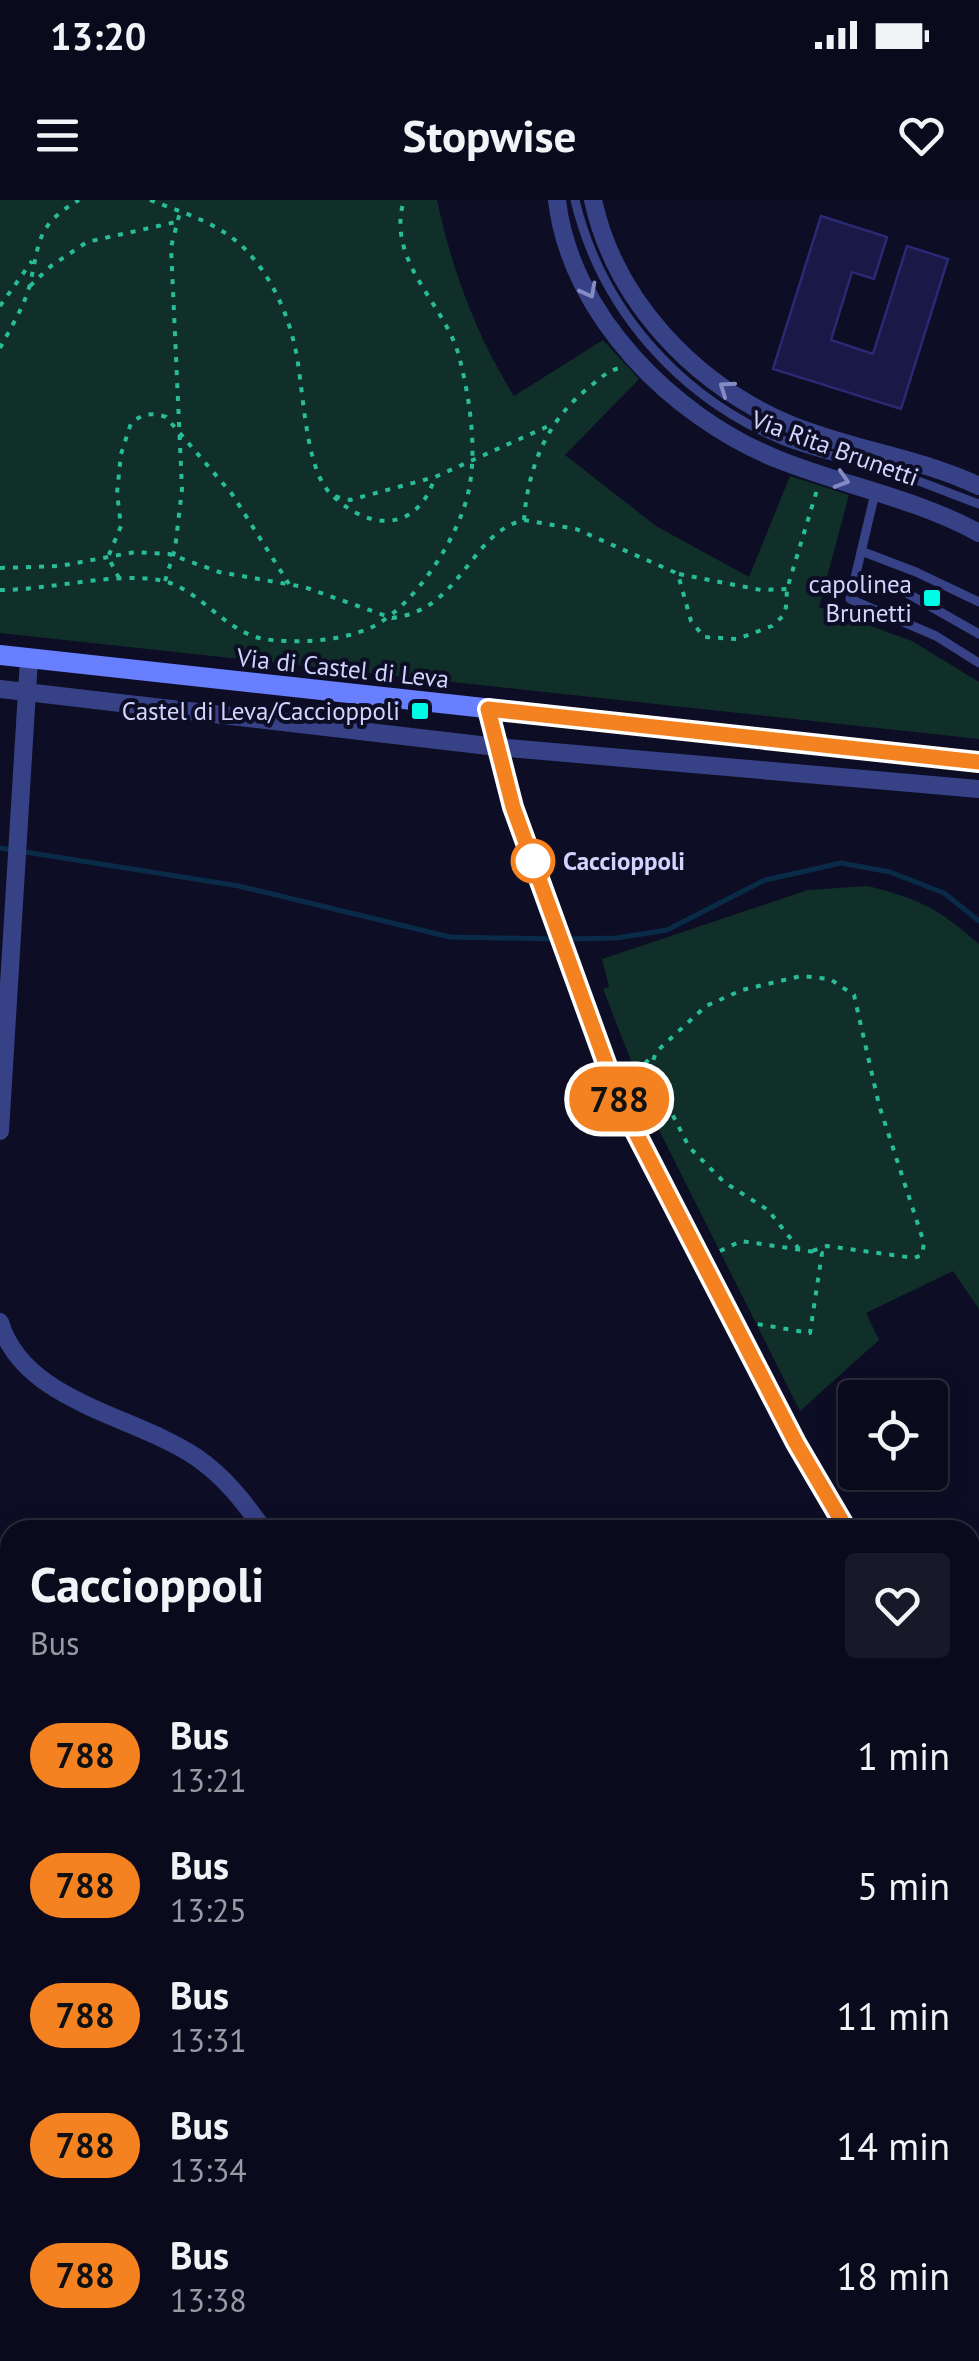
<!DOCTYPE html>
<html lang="it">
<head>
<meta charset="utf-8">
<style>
	body { margin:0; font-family:"PT Sans",sans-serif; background:#181829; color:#f1f3f6; height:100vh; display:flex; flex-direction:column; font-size:38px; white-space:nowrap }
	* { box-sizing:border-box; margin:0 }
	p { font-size:32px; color:#999aa3 }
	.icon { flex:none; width:55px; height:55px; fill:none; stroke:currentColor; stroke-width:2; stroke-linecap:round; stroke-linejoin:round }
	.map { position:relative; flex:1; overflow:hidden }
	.side { position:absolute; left:0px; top:1320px; width:980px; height:842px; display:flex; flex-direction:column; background:#0a0a1c; border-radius:30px 30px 0 0; box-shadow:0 5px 25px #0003,0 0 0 2px #2a2b3b }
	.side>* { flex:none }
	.badge { padding:0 20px; border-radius:32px; font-size:35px; line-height:65px }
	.fabs { position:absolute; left:838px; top:1180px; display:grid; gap:20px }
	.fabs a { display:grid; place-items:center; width:110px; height:110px; border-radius:10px; background:#0a0a1c; box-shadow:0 5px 25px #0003,0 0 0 2px #2a2b3b; font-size:50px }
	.map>.badge { position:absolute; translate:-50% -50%; box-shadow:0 0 0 5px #fff }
	.round { display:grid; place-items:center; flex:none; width:105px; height:105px; border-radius:10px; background:#181829 }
	.overview { display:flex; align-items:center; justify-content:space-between; height:170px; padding:0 30px }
	h1 { font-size:48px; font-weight:700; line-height:75px }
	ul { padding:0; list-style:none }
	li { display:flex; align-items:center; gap:30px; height:130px; padding:0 30px }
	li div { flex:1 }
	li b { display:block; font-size:38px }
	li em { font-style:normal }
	li .badge { min-width:110px; font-weight:700; text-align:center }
	.status { display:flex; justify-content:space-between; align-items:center; height:70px; padding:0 50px; background:#0a0a1c; direction:ltr }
	.status svg { height:28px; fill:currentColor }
	header { display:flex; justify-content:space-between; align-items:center; height:130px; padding:0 30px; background:#0a0a1c; font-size:45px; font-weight:700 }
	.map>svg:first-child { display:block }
	.green { fill:#102f28 }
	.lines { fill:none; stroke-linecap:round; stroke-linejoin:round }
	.stream { stroke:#092b48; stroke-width:5 }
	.building { fill:#191847; stroke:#2a2974; stroke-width:2.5 }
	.path { stroke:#28bc98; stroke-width:4; stroke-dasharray:5 8; stroke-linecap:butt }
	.lane { stroke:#364186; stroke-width:9 }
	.street { stroke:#364186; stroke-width:18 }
	.secondary { stroke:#687fff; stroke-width:20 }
	.oneway { stroke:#848ac2 }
	.line-casing { stroke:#fff; stroke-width:22 }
	.line { stroke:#f58220; stroke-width:15 }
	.poi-dot { fill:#00fce7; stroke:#0d0d25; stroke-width:4 }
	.stop-dot { fill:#fff; stroke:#f58220; stroke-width:5 }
	.labels { text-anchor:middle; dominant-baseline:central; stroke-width:8; stroke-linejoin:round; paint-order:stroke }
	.street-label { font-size:25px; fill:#d1d4ff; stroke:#0d0d25 }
	.poi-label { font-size:25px; fill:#d1d4ff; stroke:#0d0d25; text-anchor:end }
	.stop-label { font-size:25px; font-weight:bold; fill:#d1d4ff; stroke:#0d0d25; text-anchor:start }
</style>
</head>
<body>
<div class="status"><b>13:20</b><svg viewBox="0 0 49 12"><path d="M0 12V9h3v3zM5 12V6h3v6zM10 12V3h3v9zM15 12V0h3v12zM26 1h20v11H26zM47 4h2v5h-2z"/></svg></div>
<header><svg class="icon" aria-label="menu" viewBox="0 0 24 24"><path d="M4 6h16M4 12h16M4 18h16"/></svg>Stopwise<svg class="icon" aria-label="heart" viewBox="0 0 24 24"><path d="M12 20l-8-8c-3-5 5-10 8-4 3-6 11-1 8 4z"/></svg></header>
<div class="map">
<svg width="979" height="2161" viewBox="0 0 979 2161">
	<rect width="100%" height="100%" fill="#0d0d25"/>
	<!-- green -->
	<path class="green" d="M0,0H437C452,70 476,135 514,196L603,140L639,179L565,255L656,326L749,377L790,276L849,295L819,407L912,441L979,482V539L0,433Z
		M868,686C920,699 939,709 979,744V1109L953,1071L866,1113L879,1140L800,1211L655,922L603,789L609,787L602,759L808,690Z"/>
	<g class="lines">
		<!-- stream -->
		<path class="stream" d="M0,648L239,686L450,737L555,739
			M566,739L617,738L667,730L765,680L841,663L890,672L944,693L979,721"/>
	</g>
	<!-- building -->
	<path class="building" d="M821,16L887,37L874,79L852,72L831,140L873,154L907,46L948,59L901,209L773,169Z"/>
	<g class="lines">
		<!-- path -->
		<path class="path" d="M150,0C184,13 219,23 245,49C270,75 286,109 294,143C304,181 303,263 329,292C335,298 343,298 350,300L435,277L553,224
			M30,86L51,66L87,42L176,22
			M0,106L32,61
			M0,148C10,129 25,105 30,84C40,41 36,25 79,0
			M334,297C372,332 418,331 435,277
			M524,320L576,329L674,372L679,378L691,421L704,437L737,439L772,426L783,416L786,407L787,389L817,290
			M0,368L60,366L135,352L169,354L219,372L304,387L392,418C462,410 469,333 524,320C528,268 546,222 587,189C598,180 608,170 620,168
			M679,374L761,390L787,389
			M119,378L108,357L121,326L117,293L121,254L131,223C142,214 152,212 166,217L232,294L289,384
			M165,381L175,349L182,289L171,47L180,12
			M0,390C49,390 114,372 159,380C199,387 224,432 264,439C295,444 341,441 370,428C414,408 460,336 469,289C477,249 470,200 460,160C447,104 385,63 404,0
			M636,873L652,856
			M799,1049L768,1010L724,982L689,947L657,884L652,864L656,852L706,806L742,790L801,776L830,779L854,795L879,905L924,1043L922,1055L914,1058L827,1046L812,1051
			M720,1051L741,1041L822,1053L810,1133L757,1124"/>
		<!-- lane -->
		<path class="lane" d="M575,0C601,109 679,197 782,240C814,253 846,259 878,268C913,277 945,292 979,304
			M875,293L850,399L936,436L979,463
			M861,351L916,372L979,402
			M855,377L905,392L979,434"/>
		<!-- street -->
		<path class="street" d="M557,0C570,115 673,217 777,259C844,286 915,298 979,333
			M593,0C615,101 694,184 789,224C851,250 918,257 979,286
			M0,489L497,547L979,589
			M488,509L513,607L620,901L814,1278L847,1330
			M0,931L29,459
			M0,1122C23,1202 134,1215 196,1257C225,1277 244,1302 264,1330
			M970,1513L979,1524
			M970,2002L979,2007"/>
		<!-- secondary -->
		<path class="secondary" d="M0,455L979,562"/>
	</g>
	<!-- one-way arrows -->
	<defs><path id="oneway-chevron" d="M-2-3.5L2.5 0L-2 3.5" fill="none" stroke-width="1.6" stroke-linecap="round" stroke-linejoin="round" transform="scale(2.5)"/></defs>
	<g class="oneway">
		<use href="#oneway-chevron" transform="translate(589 91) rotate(62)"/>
		<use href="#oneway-chevron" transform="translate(726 188) rotate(-145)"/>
		<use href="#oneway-chevron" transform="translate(842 280) rotate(17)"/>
	</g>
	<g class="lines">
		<!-- line casing -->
		<g class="line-casing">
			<path id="line" d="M847,1330L796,1243L620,902L513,607L488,509L979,562"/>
		</g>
		<!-- line -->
		<use href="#line" class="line"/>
	</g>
	<!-- markers -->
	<g class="poi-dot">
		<rect x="922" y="388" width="20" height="20" rx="5"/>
		<rect x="410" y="501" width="20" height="20" rx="5"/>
	</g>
	<circle class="stop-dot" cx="533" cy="661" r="20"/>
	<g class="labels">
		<!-- street labels -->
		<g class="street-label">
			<text transform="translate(835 248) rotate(20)">Via Rita Brunetti</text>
			<text transform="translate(343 468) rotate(6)">Via di Castel di Leva</text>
		</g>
		<!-- poi labels -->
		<g class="poi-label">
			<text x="912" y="384">capolinea<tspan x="912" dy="29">Brunetti</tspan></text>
			<text x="400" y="511">Castel di Leva/Caccioppoli</text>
		</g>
		<!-- stop labels -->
		<g class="stop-label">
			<text x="563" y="661">Caccioppoli</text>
		</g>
	</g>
</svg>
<div class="fabs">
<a><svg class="icon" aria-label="locate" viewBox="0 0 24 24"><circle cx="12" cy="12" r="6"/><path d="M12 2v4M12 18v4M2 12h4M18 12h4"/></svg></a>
</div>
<b class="badge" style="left:619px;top:899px;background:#f58220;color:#111">788</b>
<section class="side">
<div class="overview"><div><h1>Caccioppoli</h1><p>Bus</p></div><a class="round"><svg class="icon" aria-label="heart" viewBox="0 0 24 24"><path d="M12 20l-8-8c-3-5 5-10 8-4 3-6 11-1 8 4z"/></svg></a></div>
<ul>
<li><span class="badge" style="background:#f58220;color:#111">788</span><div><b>Bus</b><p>13:21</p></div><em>1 min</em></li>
<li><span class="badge" style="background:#f58220;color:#111">788</span><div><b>Bus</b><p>13:25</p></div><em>5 min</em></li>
<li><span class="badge" style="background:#f58220;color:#111">788</span><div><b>Bus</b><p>13:31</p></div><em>11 min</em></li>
<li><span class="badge" style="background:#f58220;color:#111">788</span><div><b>Bus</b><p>13:34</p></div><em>14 min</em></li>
<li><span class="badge" style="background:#f58220;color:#111">788</span><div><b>Bus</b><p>13:38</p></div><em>18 min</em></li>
</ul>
</section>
</div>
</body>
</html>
